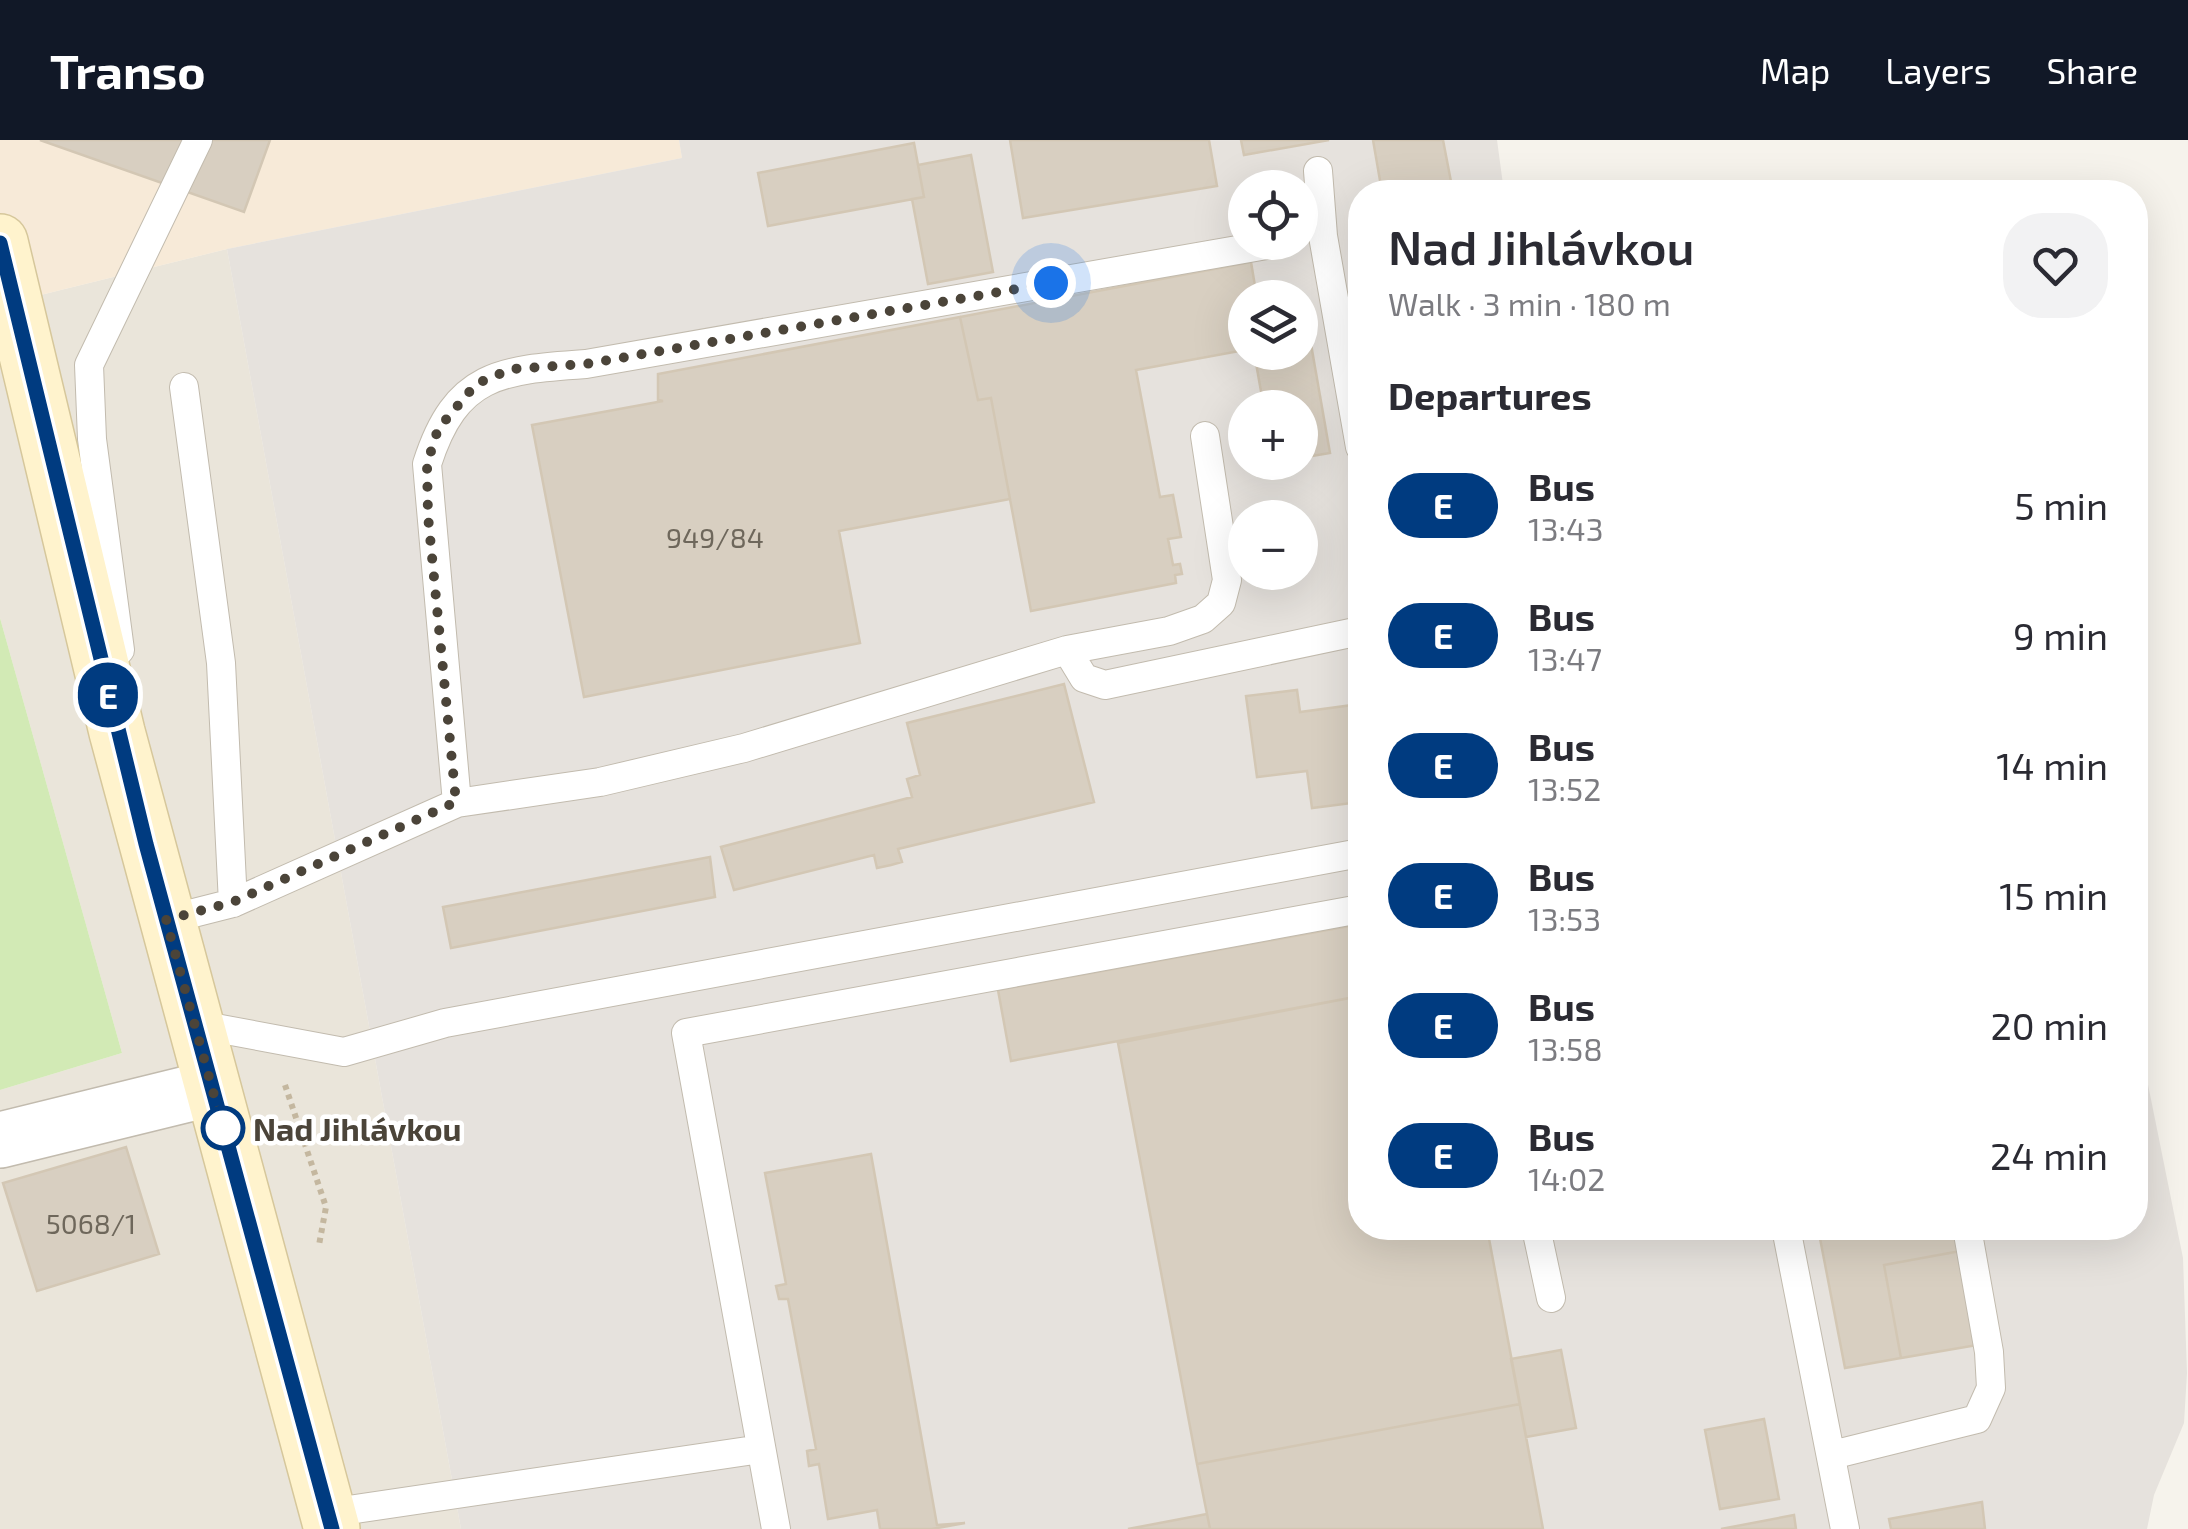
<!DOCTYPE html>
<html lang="en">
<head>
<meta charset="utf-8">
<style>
	body { margin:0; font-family:"Exo 2",sans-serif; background:#f2f2f3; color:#2b2b33; height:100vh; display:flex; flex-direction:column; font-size:38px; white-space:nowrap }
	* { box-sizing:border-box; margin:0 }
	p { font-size:32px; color:#7c7c81 }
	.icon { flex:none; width:55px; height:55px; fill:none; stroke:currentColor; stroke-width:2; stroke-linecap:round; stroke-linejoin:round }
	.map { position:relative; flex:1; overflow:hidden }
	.panel { position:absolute; left:1348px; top:40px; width:800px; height:1060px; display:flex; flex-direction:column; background:#fff; border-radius:40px; box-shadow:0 10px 40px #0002 }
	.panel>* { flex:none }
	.badge { padding:0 20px; border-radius:32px; font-size:35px; line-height:65px }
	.tools { position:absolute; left:1228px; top:30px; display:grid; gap:20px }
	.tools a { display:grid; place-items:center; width:90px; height:90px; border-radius:50%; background:#fff; box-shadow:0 10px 40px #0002; font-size:50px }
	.you { position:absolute; width:50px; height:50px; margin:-25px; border:8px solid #fff; border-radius:50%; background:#1a73e8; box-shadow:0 0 0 15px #1a73e833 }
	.map>.badge { position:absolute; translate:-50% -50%; box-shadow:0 0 0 5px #fff }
	h2 { padding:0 40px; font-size:38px; line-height:90px }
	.round { display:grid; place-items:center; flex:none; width:105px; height:105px; border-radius:40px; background:#f2f2f3 }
	.overview { display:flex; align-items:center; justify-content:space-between; height:170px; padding:0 40px }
	h1 { font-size:48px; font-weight:600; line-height:75px }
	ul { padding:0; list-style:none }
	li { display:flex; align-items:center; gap:30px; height:130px; padding:0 40px }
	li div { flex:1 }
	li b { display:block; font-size:38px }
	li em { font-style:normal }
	li .badge { min-width:110px; font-weight:700; text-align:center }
	header { display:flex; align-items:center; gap:60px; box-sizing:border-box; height:140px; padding:0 50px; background:#111827; color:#fff }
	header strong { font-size:48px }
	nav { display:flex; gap:55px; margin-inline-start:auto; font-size:35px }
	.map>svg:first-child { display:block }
	.residential { fill:#eae5da }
	.commercial { fill:#f7ead8 }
	.industrial { fill:#e6e2dd; fill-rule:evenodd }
	.green { fill:#d2eab5 }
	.building { fill:#d8cfc1; stroke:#d3c7b4; stroke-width:2.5 }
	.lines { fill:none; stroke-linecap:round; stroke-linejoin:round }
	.service-casing { stroke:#c2bbae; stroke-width:30 }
	.minor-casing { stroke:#c2bbae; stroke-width:58 }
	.secondary-casing { stroke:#d6c79b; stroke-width:58 }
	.path { stroke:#c4b79f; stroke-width:6; stroke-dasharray:5 5; stroke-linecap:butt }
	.service { stroke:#fff; stroke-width:28 }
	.minor { stroke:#fff; stroke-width:55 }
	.secondary { stroke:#fff3cd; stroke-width:55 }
	.line-casing { stroke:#fff; stroke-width:22 }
	.line { stroke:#003b80; stroke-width:15 }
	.walk { stroke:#4b4439; stroke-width:10; stroke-dasharray:0 18 }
	.stop-dot { fill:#fff; stroke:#003b80; stroke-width:5 }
	.labels { text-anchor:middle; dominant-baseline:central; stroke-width:9; stroke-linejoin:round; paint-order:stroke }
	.number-label { font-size:28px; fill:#6e675b }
	.stop-label { font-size:32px; font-weight:bold; fill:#4b4439; stroke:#fff; text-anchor:start }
</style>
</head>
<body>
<header>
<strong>Transo</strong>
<nav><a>Map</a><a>Layers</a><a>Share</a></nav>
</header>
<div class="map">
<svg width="2188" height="1389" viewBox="0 0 2188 1389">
	<rect width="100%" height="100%" fill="#f6f3ec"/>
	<!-- residential -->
	<path class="residential" d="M227,109L461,1389H0V950L122,913L0,478V165Z"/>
	<!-- commercial -->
	<path class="commercial" d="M0,0H679L682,18L227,109L0,165Z"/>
	<!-- industrial -->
	<path class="industrial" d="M679,0H1497L1504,52H1360V1088H2135V880L2183,1118L2187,1233L2184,1283L2154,1355L2147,1389H461L227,109L682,18ZM1245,48H1300V102H1245ZM1245,158H1300V212H1245ZM1245,268H1300V322H1245ZM1245,378H1300V432H1245Z"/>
	<!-- green -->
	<path class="green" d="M0,478L122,913L0,950Z"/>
	<!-- building -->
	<path class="building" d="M40,0H270L244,72Z
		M1010,0H1209L1217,46L1023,78Z
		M1241,0H1329L1244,15Z
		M1373,0H1443L1453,52H1382Z
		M914,3L924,57L768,86L758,33Z
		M971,15L993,132L928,144L912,59L924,57L918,25Z
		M1251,122L1257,158H1245V210L1136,230L1160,357L1173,355L1181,397L1168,399L1173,425L1180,424L1182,434L1175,435L1176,443L1031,471L991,258L978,260L960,177Z
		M960,177L978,260L991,258L1010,359L839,391L860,503L584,557L532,285L663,261L658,260V234Z
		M1308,187L1330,313L1300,318V268H1264L1254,212H1300V189Z
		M1064,544L1094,662L898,709L902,722L891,725L877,728L874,715L734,750L721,707L912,657L907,639L920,635L907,583Z
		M1297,550L1300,572L1360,564V662L1312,668L1307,631L1257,637L1246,556Z
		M710,717L715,757L451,808L443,767Z
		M1360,784V856L1011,921L998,850Z
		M1360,856V1088H1487L1520,1264L1197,1324L1118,903Z
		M126,1007L159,1114L37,1151L3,1043Z
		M871,1014L937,1385L965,1383L932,1389H880L877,1370L828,1379L819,1324L809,1326L807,1311L816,1309L788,1159H779L776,1146L786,1144L765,1033Z
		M1818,1088H1962L1966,1110L1884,1125L1901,1218L1845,1228Z
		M1966,1110L1983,1204L1901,1218L1884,1125Z
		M1561,1210L1576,1288L1526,1297L1511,1219Z
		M1520,1264L1543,1389H1210L1197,1324Z
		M1764,1279L1779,1359L1720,1369L1705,1290Z
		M1982,1362L1985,1389H1891L1889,1379Z
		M1207,1374L1210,1389H1128Z
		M1794,1375L1796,1389H1721Z"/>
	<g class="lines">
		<!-- service casing -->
		<g class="service-casing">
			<path id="service" d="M1318,31L1323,96L1360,307
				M184,247L221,523L233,763
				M120,510L92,299L89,225L198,0
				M1067,510L1084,538L1105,545L1360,491
				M457,663L427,324C456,233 500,230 586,224L1283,102
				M166,780L233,763L457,663L600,642L744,608L1067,510L1169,491L1203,479L1221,463L1227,440L1205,296
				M194,884L344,912L445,883L1360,713
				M1536,1088L1551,1158
				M1786,1088L1845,1389
				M1832,1315L1977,1279L1991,1248L1989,1212L1967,1088
				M328,1373L761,1309
				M776,1389L686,893L1360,769"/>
		</g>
		<!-- minor casing -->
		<g class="minor-casing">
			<path id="minor" d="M0,1000L212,948"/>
		</g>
		<!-- secondary casing -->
		<g class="secondary-casing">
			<path id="secondary" d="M0,102L117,592L332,1389"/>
		</g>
		<!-- path -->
		<path class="path" d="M285,945L326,1067L319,1105"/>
		<!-- service -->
		<use href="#service" class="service"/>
		<!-- minor -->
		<use href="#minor" class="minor"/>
		<!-- secondary -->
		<use href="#secondary" class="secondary"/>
	</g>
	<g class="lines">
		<!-- line casing -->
		<g class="line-casing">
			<path id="line" d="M0,103L146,704L332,1389"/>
		</g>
		<!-- line -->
		<use href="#line" class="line"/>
		<!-- walk -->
		<path class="walk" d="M223,988L166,780L233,762L456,662L428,376L427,324L438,289L476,244L511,229L586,224L1051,143"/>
	</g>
	<!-- markers -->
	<circle class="stop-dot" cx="223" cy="988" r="20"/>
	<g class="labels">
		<!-- number labels -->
		<g class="number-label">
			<text x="715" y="397">949/84</text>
			<text x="91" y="1083">5068/1</text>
		</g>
		<!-- stop labels -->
		<g class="stop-label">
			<text x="253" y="988">Nad Jihlávkou</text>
		</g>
	</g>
</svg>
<div class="tools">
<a><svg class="icon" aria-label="locate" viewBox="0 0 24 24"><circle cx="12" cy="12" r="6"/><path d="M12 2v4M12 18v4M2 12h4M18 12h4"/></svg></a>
<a><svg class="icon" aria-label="layers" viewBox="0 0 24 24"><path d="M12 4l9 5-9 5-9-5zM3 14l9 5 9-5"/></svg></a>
<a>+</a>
<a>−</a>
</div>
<div class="you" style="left:1051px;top:143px"></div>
<b class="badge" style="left:108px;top:555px;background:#003b80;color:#fff">E</b>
<section class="panel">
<div class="overview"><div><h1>Nad Jihlávkou</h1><p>Walk · 3 min · 180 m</p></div><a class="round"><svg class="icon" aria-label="heart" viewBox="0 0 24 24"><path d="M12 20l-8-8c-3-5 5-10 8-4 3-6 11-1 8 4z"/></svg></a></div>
<h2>Departures</h2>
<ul>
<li><span class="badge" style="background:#003b80;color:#fff">E</span><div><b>Bus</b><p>13:43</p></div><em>5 min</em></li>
<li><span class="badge" style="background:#003b80;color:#fff">E</span><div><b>Bus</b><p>13:47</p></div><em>9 min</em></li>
<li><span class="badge" style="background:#003b80;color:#fff">E</span><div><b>Bus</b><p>13:52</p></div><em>14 min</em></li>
<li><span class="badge" style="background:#003b80;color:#fff">E</span><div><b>Bus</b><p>13:53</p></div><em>15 min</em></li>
<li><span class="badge" style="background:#003b80;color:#fff">E</span><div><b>Bus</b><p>13:58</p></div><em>20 min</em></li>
<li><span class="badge" style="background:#003b80;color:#fff">E</span><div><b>Bus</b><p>14:02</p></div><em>24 min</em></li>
</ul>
</section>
</div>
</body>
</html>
